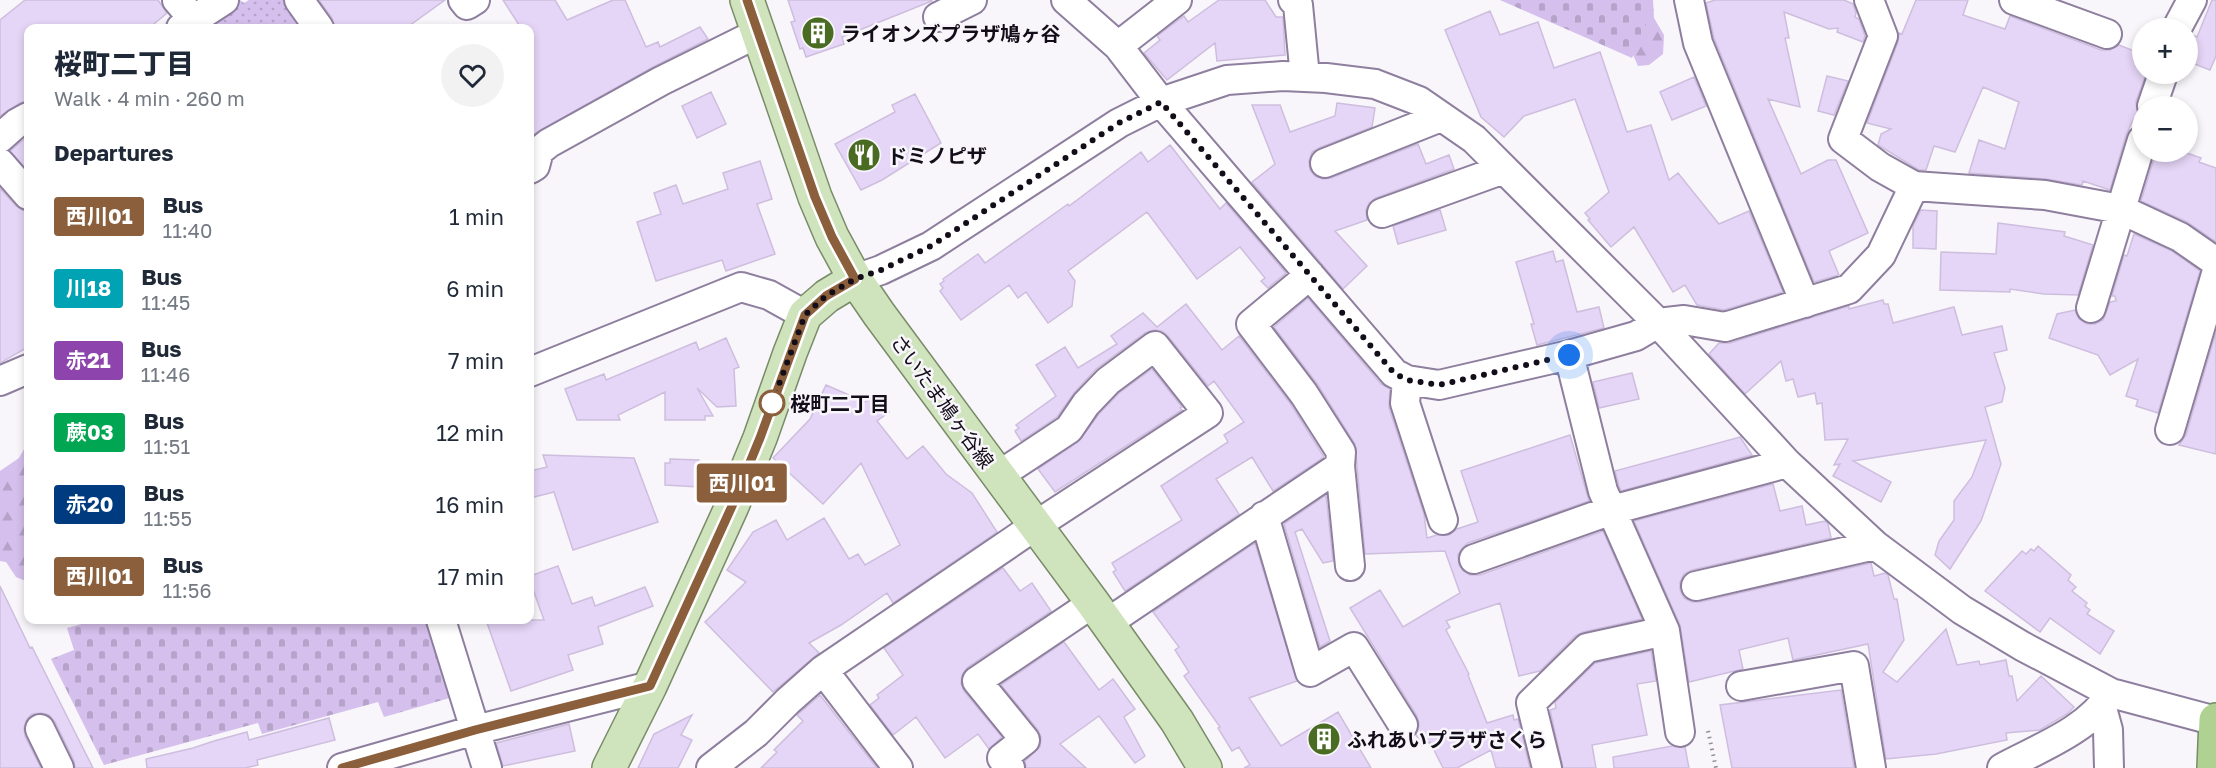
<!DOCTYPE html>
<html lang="en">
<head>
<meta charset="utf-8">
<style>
	body { margin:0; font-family:"Golos Text","Noto Sans JP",sans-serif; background:#f2f2f3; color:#1f2937; height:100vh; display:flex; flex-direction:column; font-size:22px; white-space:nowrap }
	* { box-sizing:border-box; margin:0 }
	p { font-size:20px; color:#747a83 }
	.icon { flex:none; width:33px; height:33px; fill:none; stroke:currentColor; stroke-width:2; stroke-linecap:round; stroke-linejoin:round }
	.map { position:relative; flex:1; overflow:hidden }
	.panel { position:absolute; left:24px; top:24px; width:510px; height:600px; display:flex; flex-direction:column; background:#fff; border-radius:12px; box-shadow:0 3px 9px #0003 }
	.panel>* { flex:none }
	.badge { padding:0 12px; border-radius:4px; font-size:21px; line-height:39px }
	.controls { position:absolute; left:2132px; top:18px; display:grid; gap:12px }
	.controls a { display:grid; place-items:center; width:66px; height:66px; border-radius:50%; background:#fff; box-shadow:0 3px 9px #0003; font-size:30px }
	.you { position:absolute; width:30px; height:30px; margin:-15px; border:4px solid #fff; border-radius:50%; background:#1a73e8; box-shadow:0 0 0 9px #1a73e833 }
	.map>.badge { position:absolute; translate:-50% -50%; box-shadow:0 0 0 3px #fff }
	h2 { padding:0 30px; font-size:22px; line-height:54px }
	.round { display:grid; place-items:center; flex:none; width:63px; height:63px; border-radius:32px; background:#f2f2f3 }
	.overview { display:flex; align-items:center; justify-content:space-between; height:102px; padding:0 30px }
	h1 { font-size:28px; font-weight:800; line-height:45px }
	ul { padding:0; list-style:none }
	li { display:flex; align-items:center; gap:18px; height:72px; padding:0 30px }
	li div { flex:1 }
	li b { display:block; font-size:22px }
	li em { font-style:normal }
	li .badge { min-width:66px; font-weight:700; text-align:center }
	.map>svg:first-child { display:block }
	.forest { fill:url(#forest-firs) }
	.cemetery { fill:url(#cemetery-stones) }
	.park { fill:url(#park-dots) }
	.building { fill:#e5d5f6; stroke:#cebede; stroke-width:1.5 }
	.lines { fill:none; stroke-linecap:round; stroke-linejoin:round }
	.minor-casing { stroke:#8e7f9e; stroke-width:32 }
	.major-casing { stroke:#788c67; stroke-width:36 }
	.highway-casing { stroke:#788c67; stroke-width:36 }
	.path { stroke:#928e97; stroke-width:4; stroke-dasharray:1.5 4.5; stroke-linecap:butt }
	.minor { stroke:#fff; stroke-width:28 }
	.major { stroke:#cfe3bd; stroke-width:33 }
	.highway { stroke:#afd191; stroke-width:33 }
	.line-casing { stroke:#fff; stroke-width:14 }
	.line { stroke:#8b5e3c; stroke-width:9 }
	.walk { stroke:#120d18; stroke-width:6; stroke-dasharray:0 10.8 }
	.stop-dot { fill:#fff; stroke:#8b5e3c; stroke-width:3 }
	.labels { text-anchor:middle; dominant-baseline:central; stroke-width:5; stroke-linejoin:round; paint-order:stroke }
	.poi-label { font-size:20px; font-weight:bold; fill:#120d18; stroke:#f8f5fb; text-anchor:start }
	.street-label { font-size:20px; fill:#120d18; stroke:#f8f5fb }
	.stop-label { font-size:20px; font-weight:bold; fill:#120d18; stroke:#f8f5fb; text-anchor:start }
</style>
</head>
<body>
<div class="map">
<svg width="2216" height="768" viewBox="0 0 2216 768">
	<defs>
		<pattern id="forest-firs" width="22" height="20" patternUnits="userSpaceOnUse" patternTransform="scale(1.5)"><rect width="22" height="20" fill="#d5bfec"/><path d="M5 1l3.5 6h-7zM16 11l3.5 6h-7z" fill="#b6a3ca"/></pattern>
		<pattern id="cemetery-stones" width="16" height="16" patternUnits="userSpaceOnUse" patternTransform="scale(1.5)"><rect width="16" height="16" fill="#d5bfec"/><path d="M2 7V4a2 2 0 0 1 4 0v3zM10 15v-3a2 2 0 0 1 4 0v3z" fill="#b6a3ca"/></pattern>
		<pattern id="park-dots" width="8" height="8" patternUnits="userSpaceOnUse" patternTransform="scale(1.5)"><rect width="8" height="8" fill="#d5bfec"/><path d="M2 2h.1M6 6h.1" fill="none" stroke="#b6a3ca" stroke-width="1.8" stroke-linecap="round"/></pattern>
	</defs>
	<rect width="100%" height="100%" fill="#f8f5fb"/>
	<!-- forest -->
	<path class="forest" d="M1624,0H1653L1654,18L1664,35L1663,54L1649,65L1638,66L1630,48Z
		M28,442V582L16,577L6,562L0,561V471L19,458Z"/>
	<!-- cemetery -->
	<path class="cemetery" d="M1500,0H1645V31L1632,58Z
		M96,620H429L453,697L384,717L378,702L262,734L258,723L104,765L51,659L74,650L67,628Z"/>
	<!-- park -->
	<path class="park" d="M240,0L244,3L249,0H289L309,28H201Z"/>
	<!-- building -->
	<path class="building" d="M25,0H158L167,13L149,28H28V101L20,103L0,116V20Z
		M319,0H445L406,28H335L332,18Z
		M503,0H555L567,20L613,0H625L646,47L658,42L660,47L700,27L708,39L653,67L534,134L530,126V28H521Z
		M788,0H932V1L842,37L844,44L806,57L803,48L800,49L791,22L795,21Z
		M1219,0H1265L1276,17H1283L1285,55L1217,61L1215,43L1167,80L1144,53L1160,40L1157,36L1184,16L1188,22Z
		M1715,0H1844L1853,4L1856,13L1855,17L1859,19L1865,36L1863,42L1837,32L1838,28L1829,29L1784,12L1789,38H1785L1800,107L1768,99L1801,174L1828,160H1836L1868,233L1829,251L1839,275L1814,282L1714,38L1706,3Z
		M1916,0H1968L1963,15L2005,29L2010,16L2101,50H2110L2119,45L2142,54V74H2146L2136,101L2137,112L2126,135L2110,190L2083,181L2082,185L2046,179L1969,173L1979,140L2005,149L2018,105L2019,102L1983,87L1955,152L1934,146L1926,170H1919L1878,145L1881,134L1891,129L1867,123L1898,42L1899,33L1902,34Z
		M2212,0H2216V56L2210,70L2187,61V41L2192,35L2197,37Z
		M1490,11L1500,35L1538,22L1554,68L1600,52L1627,132L1651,125L1669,180L1678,173L1719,224L1749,211L1783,292L1724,310L1697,305L1685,285L1673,292L1634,227L1611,247L1588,220L1590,219L1585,213L1609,192L1575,99L1524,116L1504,137L1481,117L1445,30Z
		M1827,76L1848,81L1834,115L1818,111Z
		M1694,77L1706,106L1672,120L1660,92Z
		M711,92L726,124L697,138L682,106Z
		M915,94L941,143L882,180L861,190L835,144L895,112L892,105Z
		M1337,103L1375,108L1372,127L1319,148L1312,152L1309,161L1310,170L1315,176L1323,179L1331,178L1418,144L1426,164L1449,155L1454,169L1376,198L1369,203L1366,210L1367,220L1335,231L1367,266L1343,289L1252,182L1275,164L1252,105H1280L1290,132L1335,116Z
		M28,136V171L10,151Z
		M1170,145L1220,209L1226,203L1286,273L1268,288L1261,281L1265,278L1240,247L1197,279L1147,212L1068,271L1075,281L1072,306L1048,323L1026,292L1018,298L1009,285L961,320L940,291L943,288L940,284L944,281L943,279L978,254L985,263L1068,204L1069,206L1141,152L1148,162Z
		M2156,152H2184L2201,158L2199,162L2216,168V242L2187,222L2141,201Z
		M760,161L772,199L757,204L775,254L726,271L722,260L656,281L637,222L661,214L654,193L676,185L683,204L728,189L723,173Z
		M0,188L16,206L22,210L28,211V347L0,363Z
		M1440,210L1446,230L1398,244L1393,226Z
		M1921,210L1937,211L1936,249L1913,248V226Z
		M1998,223L2065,232L2064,236L2093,245L2078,295L2044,294L2010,289V292L1940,290L1941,252L1996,254Z
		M2134,234L2172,251L2200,271L2158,413L2136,406L2138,400L2126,396L2138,359L2110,375L2098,355L2049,338L2057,314L2075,310L2079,319L2087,324H2095L2103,320L2110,302L2116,301L2115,296H2112L2124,255L2127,256Z
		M1553,251L1556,262L1563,260L1577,312L1599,307L1604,328L1537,345L1531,324H1534L1516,262Z
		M1308,298L1381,384L1390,389L1389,408L1424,514L1427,538L1437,535H1449L1457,529L1478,522L1461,471L1570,435L1589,501L1468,543L1462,548L1458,555L1459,565L1463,571L1470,575H1480L1603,531L1642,619L1583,632L1575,636L1540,671L1519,676L1500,603L1446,621L1450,627L1446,630L1469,674L1468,675L1487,723L1513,715L1514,720L1518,719L1530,768H1496L1491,750L1457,768H1443L1430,742L1422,746L1416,735L1419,725L1417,716L1350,608L1380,590L1403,627L1460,593L1445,551L1365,554L1355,444L1318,385L1274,327Z
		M1883,300L1884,304H1888L1893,323L1954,307L1962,335L2002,326L2007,350L1994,353L2005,388L2002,402L1985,407L2001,464L1981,521L1950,569L1935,555L1939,541L1954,520V501L1972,477L1986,440L1853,461L1891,482L1881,502L1833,476L1840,464L1834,465L1848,439L1825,440L1822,403L1817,404L1815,393L1798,397L1793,379L1786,381L1781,361L1745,394L1709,354L1719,343H1730L1849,306V309Z
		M1186,304L1222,350L1239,336L1290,403L1324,457L1273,491L1252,457L1216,479L1239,514L1125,591L1113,572L1116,570L1112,563L1182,520L1161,486L1228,442L1224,435L1244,422L1214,381L1208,386L1168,336L1162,331L1154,330L1145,333L1096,369L1074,393L1057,417L1021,441L1015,431L1019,428L1016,425L1056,396L1036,365L1065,347L1078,368L1117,344L1111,336L1143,313L1157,327Z
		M2216,332V454L2179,445L2186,435Z
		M726,338L739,367L734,369L736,406L717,407L697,388L713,416H705V420H665V392L618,415L620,420H577L565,389L604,374L606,380L696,342L699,350Z
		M1152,369L1182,407L1180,408L1182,410L1055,492L1038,469L1078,442L1099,414L1119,393Z
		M1632,373L1639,399L1599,408L1593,382Z
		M826,385L865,402L876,394L889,412L877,421L907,459L923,446L946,474L972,493L997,532L893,603L887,593L841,625L809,643L819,653L773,692L705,622L746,582L727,570L753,532L776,520L787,540L824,518L849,559L858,554L865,565L900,545L861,463L823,504L773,458L810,419Z
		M1740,437L1752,455L1621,491L1619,486L1615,471Z
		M543,455L634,458L658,522L573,550L554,492L530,498V471L547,467Z
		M670,459L699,460V487L665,485V463H670Z
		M1773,484L1780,511L1802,506L1806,525L1825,521L1828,524L1831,538L1692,570L1684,574L1680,582V590L1684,598L1692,602H1700L1871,563L1874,576L1885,573L1888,575L1894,599H1897L1904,640L1883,672L1897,682L1946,629L1957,665L1979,661L1980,665L2006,660L2009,676H2012L2017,701L2041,676L2074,707L2067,714L2040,730L2006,733L2007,740L1936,754L1886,759L1868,644L1793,660L1788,638L1739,650L1743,669L1689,682L1680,625L1634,521Z
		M1326,495L1333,561L1323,563L1302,529L1295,532L1330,641L1320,647L1284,524Z
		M1255,543L1297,681L1249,698L1281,746L1338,712L1371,768H1244L1250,765L1239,747L1232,751L1218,728L1220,727L1184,676L1189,672L1175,650L1179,647L1153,612Z
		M2038,546L2071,575L2068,580L2076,587L2072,591L2087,603L2085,606L2090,610L2087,614L2114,631L2100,654L2050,618L2040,632L1985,591L2022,551L2026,554L2031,549L2034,551Z
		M558,566L572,604L592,597L595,606L645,587L653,606L598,627L603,644L568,655L573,670L511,691L486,620H544L530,581V576Z
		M1003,568L1020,591L1032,583L1051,611L968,667L962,675L961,684L964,691L1002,737L989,749L978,734L945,758L916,717L893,735L870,705L879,698L877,695L903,675L884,648Z
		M0,586L30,648L32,647L93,768H75L74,761L55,722L49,715L41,713L32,714L27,719L24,728L25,736L41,768H0Z
		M1064,642L1099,690L1113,679L1135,709L1124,717L1145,756L1135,763L1099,716L1060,744L1086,768H1026L1025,761L1040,747L1041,737L1038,730L1001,685Z
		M1651,651L1656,681L1637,684L1647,735L1592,745L1596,768H1563L1550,710L1556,708L1555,702L1595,663Z
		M1841,690L1854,768H1732L1720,705Z
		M820,695L877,768H761L777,752L774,750L803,721L797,715Z
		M692,715L681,735L692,740L678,768H638L654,734Z
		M329,718L335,740L257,760L258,765L245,768H147L146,759L193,748L214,741L247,732L249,740Z
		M569,724L575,751L503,766L496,743Z
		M1672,746L1685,747L1689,768H1614L1613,757Z"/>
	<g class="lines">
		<!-- minor casing -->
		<g class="minor-casing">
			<path id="minor" d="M177,0L194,20
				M299,0L319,28
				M463,0L467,5L475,0
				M1066,0L1118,46L1161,102L1394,373L1407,380L1439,385L1569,355L1636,336L1658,323L1684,320L1725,327L1849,289L1881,255L1914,186
				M1293,0L1298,5L1305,77
				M1689,0L1698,43L1805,303
				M1869,0L1883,36L1843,139L1880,167L1914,186L2045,195L2120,209L2180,237L2216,262
				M2014,0L2107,34
				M938,17L972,0
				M181,28L224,0
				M2177,28L2192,0
				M1118,46L1177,0
				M2152,106L2163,74
				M0,138L17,123L28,117
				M0,163L28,195
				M1325,163L1441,117
				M530,169L535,166L539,151L549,143L661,81L758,33
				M1382,213L1504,169
				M1310,275L1251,324L1304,394L1341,452L1340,466L1350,566
				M855,279L881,270L931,246L1119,123L1161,102L1227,80L1283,76L1326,78L1375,84L1419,101L1474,139L1658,323L1787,463L1875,545L1962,610L2022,646L2111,693L2216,721
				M2091,308L2142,140
				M1569,355L1603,491L1665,631L1680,732
				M530,372L741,287L769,295L805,315
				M1407,380L1405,403L1443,520
				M0,381L28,369
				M2170,430L2216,274
				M1264,516L1310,672L1354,647L1403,725
				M1474,559L1612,510L1787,463
				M1696,586L1875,545
				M441,620L487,768
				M1107,623L1340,466
				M1741,686L1854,666L1871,768
				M2102,708L2108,730L2109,768
				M40,729L59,768
				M342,768L475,730L650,686
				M711,768L756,733L788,701L823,670
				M898,768L823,670L1035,526L1208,413L1155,346L1108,381L1086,404L1069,429L998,476
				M1010,768L1002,758L1025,740L977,681L1093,603
				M1547,768L1531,703L1587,648L1665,631
				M2002,768C2039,748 2089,730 2111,693"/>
		</g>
		<!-- major casing -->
		<g class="major-casing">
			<path id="major" d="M747,0L815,197L832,237L855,279L879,314L1093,603L1177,721L1205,768
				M609,768L650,686L732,506L760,438L790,353L805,315L827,296L855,279"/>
		</g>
		<!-- highway casing -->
		<g class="highway-casing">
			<path id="highway" d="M2214,768L2216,720"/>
		</g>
		<!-- path -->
		<path class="path" d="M1708,731L1716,768"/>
		<!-- minor -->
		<use href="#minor" class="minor"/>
		<!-- major -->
		<use href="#major" class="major"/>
		<!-- highway -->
		<use href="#highway" class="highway"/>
	</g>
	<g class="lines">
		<!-- line casing -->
		<g class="line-casing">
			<path id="line" d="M342,768L475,730L650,686L732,506L760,438L805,315L826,296L855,279L832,237L815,197L747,0"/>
		</g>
		<!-- line -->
		<use href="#line" class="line"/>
		<!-- walk -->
		<path class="walk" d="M772,403L805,315L826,296L855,279L881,270L931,246L1119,123L1161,102L1394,373L1407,380L1439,385L1569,355"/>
	</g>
	<!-- icons -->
	<defs>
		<g id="building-disc" transform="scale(1.725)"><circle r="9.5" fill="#496b22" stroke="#f8f5fb"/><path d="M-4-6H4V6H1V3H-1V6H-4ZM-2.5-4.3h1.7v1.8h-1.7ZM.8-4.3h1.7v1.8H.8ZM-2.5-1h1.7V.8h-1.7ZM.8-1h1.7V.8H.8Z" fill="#fff"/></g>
		<g id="restaurant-disc" transform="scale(1.725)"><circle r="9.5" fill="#496b22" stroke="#f8f5fb"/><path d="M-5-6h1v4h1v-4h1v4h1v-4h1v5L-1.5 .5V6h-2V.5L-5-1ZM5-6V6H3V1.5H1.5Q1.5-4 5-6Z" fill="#fff"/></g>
	</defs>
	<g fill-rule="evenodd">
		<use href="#building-disc" x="818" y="33"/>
		<use href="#restaurant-disc" x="864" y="155"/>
		<use href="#building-disc" x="1324" y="739"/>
	</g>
	<!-- markers -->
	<circle class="stop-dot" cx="772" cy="403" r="12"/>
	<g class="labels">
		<!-- poi labels -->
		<g class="poi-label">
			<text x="841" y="33">ライオンズプラザ鳩ヶ谷</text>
			<text x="887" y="155">ドミノピザ</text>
			<text x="1347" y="739">ふれあいプラザさくら</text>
		</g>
		<!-- street labels -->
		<g class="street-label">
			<text transform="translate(943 401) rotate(54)">さいたま鳩ヶ谷線</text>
		</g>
		<!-- stop labels -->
		<g class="stop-label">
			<text x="790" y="403">桜町二丁目</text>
		</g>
	</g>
</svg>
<div class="controls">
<a>+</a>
<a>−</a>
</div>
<div class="you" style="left:1569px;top:355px"></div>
<b class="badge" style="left:742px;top:483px;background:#8b5e3c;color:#fff">西川01</b>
<section class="panel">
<div class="overview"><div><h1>桜町二丁目</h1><p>Walk · 4 min · 260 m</p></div><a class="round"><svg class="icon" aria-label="heart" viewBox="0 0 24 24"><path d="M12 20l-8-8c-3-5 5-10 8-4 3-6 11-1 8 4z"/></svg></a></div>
<h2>Departures</h2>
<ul>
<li><span class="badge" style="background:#8b5e3c;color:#fff">西川01</span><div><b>Bus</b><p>11:40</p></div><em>1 min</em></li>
<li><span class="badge" style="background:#00a3b4;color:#fff">川18</span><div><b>Bus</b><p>11:45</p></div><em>6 min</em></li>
<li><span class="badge" style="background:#8e44ad;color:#fff">赤21</span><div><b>Bus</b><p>11:46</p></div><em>7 min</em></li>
<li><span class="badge" style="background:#00a651;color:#fff">蕨03</span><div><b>Bus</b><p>11:51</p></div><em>12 min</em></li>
<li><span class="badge" style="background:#003b80;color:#fff">赤20</span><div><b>Bus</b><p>11:55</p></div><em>16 min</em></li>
<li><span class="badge" style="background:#8b5e3c;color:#fff">西川01</span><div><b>Bus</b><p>11:56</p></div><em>17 min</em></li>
</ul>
</section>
</div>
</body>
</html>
